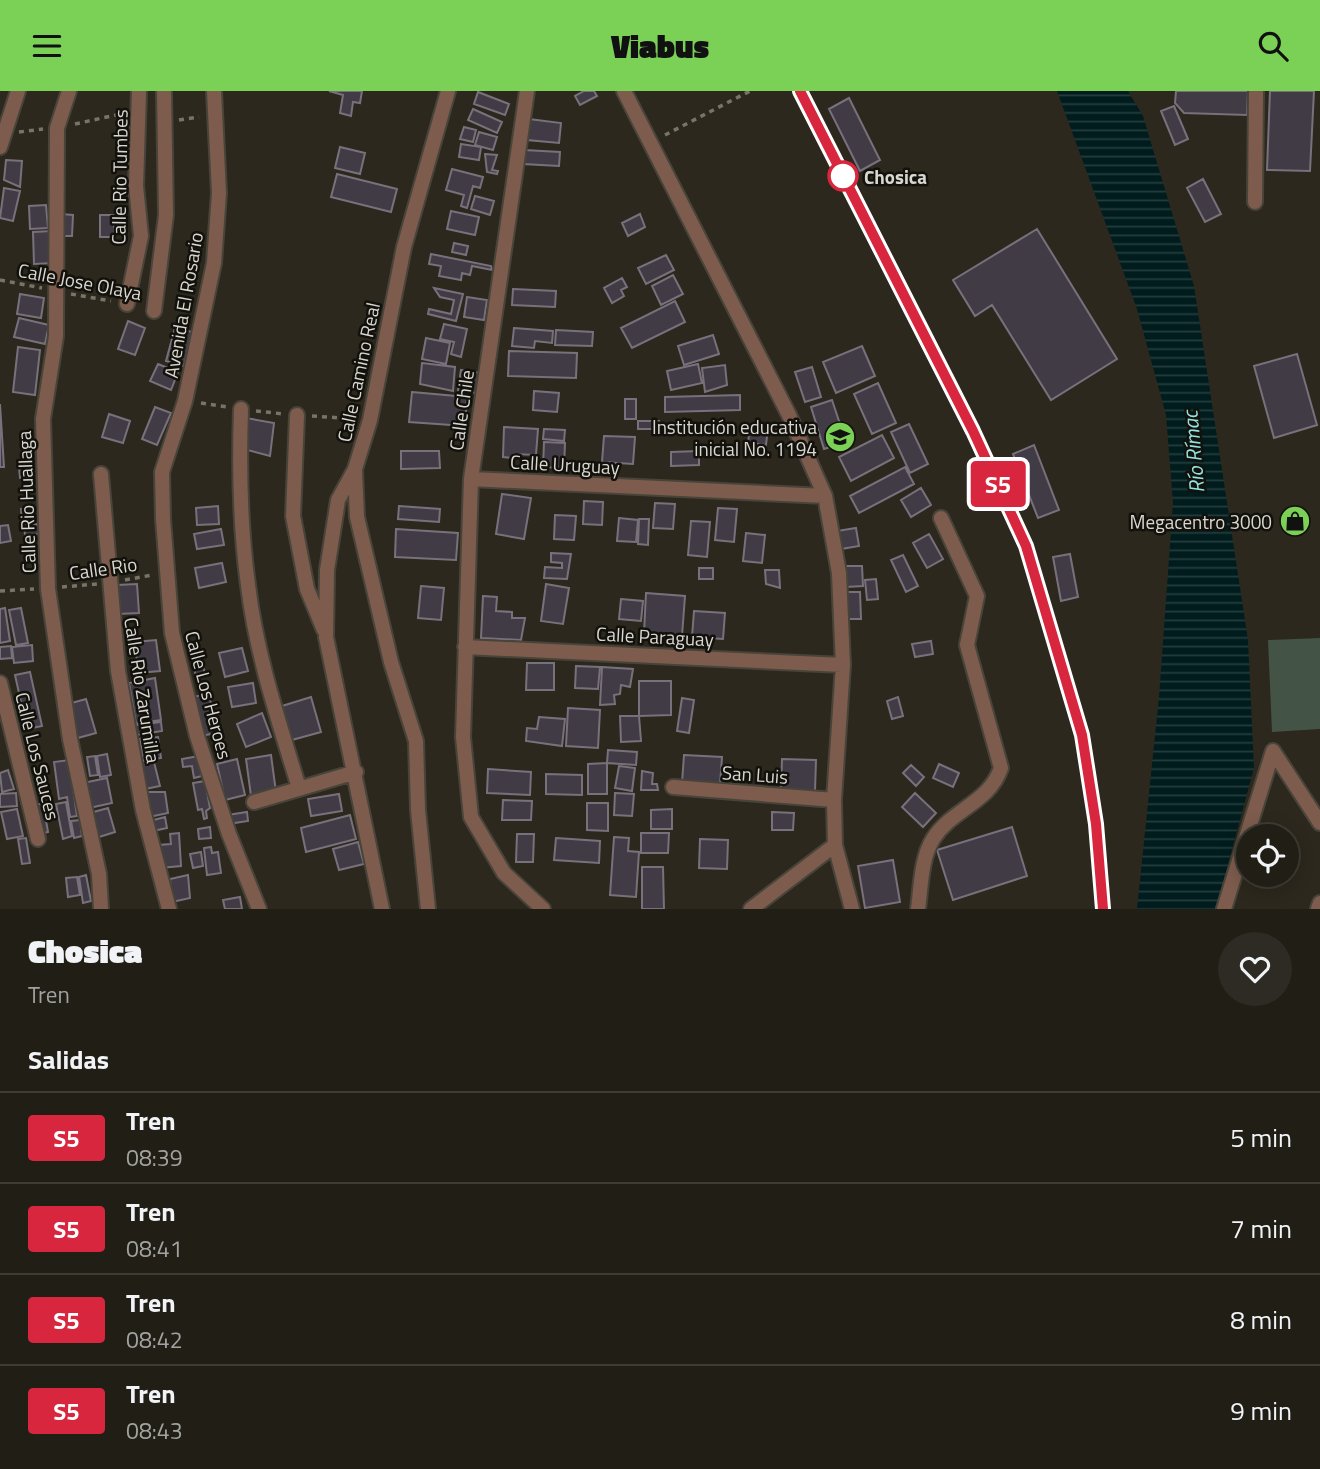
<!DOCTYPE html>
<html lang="es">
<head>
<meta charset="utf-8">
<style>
	body { margin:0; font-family:"Titillium Web",sans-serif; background:#2d2b23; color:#f1f3f6; height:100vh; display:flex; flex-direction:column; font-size:26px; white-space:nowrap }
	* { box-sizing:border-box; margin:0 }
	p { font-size:23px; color:#a2a2a1 }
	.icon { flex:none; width:38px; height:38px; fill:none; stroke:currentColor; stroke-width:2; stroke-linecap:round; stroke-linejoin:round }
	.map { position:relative; height:818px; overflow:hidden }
	.side { display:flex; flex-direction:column; background:#211e16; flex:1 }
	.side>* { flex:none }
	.badge { padding:0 14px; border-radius:5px; font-size:24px; line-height:46px }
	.tools { position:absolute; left:1236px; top:733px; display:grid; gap:14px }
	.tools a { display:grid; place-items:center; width:63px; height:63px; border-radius:50%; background:#211e16; box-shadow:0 4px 18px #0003,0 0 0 2px #3e3c35; font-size:35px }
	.map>.badge { position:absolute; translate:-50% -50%; box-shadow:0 0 0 4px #fff }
	h2 { padding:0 28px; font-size:26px; line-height:63px }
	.round { display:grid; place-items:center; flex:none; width:74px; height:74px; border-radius:37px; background:#2d2b23 }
	.head { display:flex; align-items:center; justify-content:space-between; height:119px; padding:0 28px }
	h1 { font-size:33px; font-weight:800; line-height:52px }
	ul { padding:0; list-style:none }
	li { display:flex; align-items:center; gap:21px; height:91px; padding:0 28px; border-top:2px solid #3e3c35 }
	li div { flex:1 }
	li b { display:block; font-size:26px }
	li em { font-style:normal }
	li .badge { min-width:77px; font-weight:700; text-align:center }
	header { display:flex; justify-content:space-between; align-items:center; height:91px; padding:0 28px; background:#7bd156; color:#111; font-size:32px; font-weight:800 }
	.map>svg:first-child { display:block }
	.green { fill:#435345 }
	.water { fill:url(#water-rules) }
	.building { fill:#413b45; stroke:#78717c; stroke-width:2 }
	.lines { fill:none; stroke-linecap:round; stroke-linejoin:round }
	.street-casing { stroke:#48443a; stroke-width:18 }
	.path { stroke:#77746a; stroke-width:3.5; stroke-dasharray:5 5; stroke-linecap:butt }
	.street { stroke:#7d5c4d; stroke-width:14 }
	.rail-casing { stroke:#8a867d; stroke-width:8 }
	.rail { stroke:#12110c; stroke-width:5; stroke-dasharray:16; stroke-linecap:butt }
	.line-casing { stroke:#fff; stroke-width:16 }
	.line { stroke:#d7263d; stroke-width:10 }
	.stop-dot { fill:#fff; stroke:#d7263d; stroke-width:3.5 }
	.labels { text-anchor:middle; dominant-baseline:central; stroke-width:5; stroke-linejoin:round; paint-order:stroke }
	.stop-label { font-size:19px; font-weight:bold; fill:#dad7d0; stroke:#12110c; text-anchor:start }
	.street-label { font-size:19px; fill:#dad7d0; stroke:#12110c }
	.poi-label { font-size:19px; fill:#dad7d0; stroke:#12110c; text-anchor:end }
	.water-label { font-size:21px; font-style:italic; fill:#94e4e4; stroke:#12110c }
</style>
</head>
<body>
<header><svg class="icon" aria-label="menu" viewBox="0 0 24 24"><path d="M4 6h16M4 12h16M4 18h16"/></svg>Viabus<svg class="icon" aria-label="search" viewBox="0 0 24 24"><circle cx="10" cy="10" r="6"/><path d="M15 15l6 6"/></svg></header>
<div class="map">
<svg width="1320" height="818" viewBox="0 0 1320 818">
	<defs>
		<pattern id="water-rules" width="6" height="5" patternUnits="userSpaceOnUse" patternTransform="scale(1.75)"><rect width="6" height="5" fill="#001c1d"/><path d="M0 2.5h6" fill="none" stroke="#253c3d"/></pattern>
	</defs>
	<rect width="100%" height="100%" fill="#2c281d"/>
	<!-- green -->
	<path class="green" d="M1320,547V638L1272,641L1268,549Z"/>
	<!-- water -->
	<path class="water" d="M1057,0H1128L1143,25L1194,195L1248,549L1254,677L1216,818H1137L1159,606L1173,412L1166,324L1137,218Z"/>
	<!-- building -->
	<path class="building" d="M329,0H362L360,12L353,11L351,25L340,22L343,4Z
		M584,0H594L597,5L580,14L575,5Z
		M1176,0H1248L1247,24L1184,22L1175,12Z
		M1270,0H1314L1310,80L1267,79Z
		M478,1L509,13L505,24L474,13Z
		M849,7L880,69L860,80L829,18Z
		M1174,15L1188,48L1175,54L1161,20Z
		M473,18L502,31L497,42L468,29Z
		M529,28L561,32L559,52L527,49Z
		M464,36L476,39L473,51L460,48Z
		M479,41L497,46L493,59L475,54Z
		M461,53L481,56L479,69L459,66Z
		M340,56L365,62L360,83L335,77Z
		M524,59L560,61L559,75L523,73Z
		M485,63L497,64L492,79L498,80L497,83L487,81Z
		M6,69L22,70L20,96L4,89Z
		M452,78L483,86L480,97L473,95L467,117L461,115L464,104L446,99Z
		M337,83L397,98L391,121L331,106Z
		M1203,88L1221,123L1205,131L1187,97Z
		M4,97L20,100L13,130L0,127Z
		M475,105L494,110L490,124L471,118Z
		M46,114L48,137L30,138L29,115Z
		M451,120L479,126L475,144L447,138Z
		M61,123L73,124L72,145H58Z
		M640,123L645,136L628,145L622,132Z
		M100,124H114V146H100Z
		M1037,138L1117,268L1051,309L992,214L975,225L953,189Z
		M52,140L53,172L34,173L33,141Z
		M454,152L468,155L466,164L452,161Z
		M431,163L491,175L492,179L472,175L470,184L462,182L461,189L439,185L441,175L429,173Z
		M666,164L674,179L646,193L638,177Z
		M673,184L683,203L661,214L652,195Z
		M622,187L627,196L621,199L624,205L612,212L604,197Z
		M434,197L463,203L456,230L428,223L429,218L451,223L454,209L440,206Z
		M513,198L556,200L555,216L512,214Z
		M20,203L44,207L41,227L17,223Z
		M467,206L487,209L484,229L464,226Z
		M675,210L685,231L632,257L621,237Z
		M19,227L49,234L45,253L14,246Z
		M128,230L145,237L135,264L118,258Z
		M444,233L467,238L461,266L451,263L454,251L440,248Z
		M175,237L192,241L184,275L166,270Z
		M514,237L553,240L552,252L535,250L534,257L512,255Z
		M556,239L593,241L592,255L555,254Z
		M713,244L719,263L684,274L678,255Z
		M426,247L450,252L446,273L422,268Z
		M862,255L875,285L836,302L823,271Z
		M18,256L40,259L35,304L13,301Z
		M509,260L577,262L576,287L508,285Z
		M1297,263L1317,334L1274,347L1254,275Z
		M422,272L455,276L453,300L420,293Z
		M158,273L178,281L171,299L150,290Z
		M698,273L702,292L671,299L667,280Z
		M725,274L727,294L705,301L702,277Z
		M812,276L821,306L805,311L795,281Z
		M461,279L480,282L477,302L458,299Z
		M878,292L896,332L872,343L854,303Z
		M534,300L559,302L557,321L533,319Z
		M412,301L467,306L465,335L409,331Z
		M740,304V319L665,321V306Z
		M625,308H636V328H625Z
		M832,309L846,351L824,358L811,316Z
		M0,313L4,376H0Z
		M155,316L171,322L157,354L142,348Z
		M109,323L130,330L123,352L102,346Z
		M246,327L274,332L270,365L240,357Z
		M638,330H659V338H638Z
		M909,333L928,373L910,382L891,341Z
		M750,334L768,336L766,354L748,352Z
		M504,336L538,338L536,364L514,363V367L503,366Z
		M544,338L565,339L564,350L543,348Z
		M882,344L894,367L851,390L839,366Z
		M604,345L635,346L633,373L602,371Z
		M544,351L565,352L564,377L543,376Z
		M1034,354L1059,419L1038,427L1013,363Z
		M401,360H439L440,377L401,378Z
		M699,360V374L671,375V361Z
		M30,375L32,386L20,387L19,376Z
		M905,376L914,393L859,422L850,405Z
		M921,397L931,414L911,426L901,409Z
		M502,403L531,407L524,448L496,443Z
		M584,410L603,411L602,434L583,433Z
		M655,412L675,413L673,438L653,437Z
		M218,415L219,433L197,434L196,417Z
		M399,415L440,418L439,431L398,428Z
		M33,417V431L22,432L21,418Z
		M718,417L737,418L734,451L715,449Z
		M555,424L576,425L574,449L554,448Z
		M619,427L638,429L636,451L617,450Z
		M639,428H649L648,454L638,453Z
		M691,430L710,431L707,466L688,464Z
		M39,433V443L25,444L24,434Z
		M8,434L11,450L0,452V435Z
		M856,437L859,455L841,458L837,440Z
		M221,438L224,454L197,458L194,443Z
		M396,438L458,442L456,469L395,466Z
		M746,442L765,444L762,472L743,470Z
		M929,443L943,468L927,477L913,452Z
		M551,462L571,463L567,488L544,487L545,476L562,477V472L551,471Z
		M1070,463L1078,506L1061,510L1053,466Z
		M903,464L918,495L906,501L891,469Z
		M222,472L226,491L199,497L195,477Z
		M845,475H862L863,495L846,496Z
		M699,477H713V488H699Z
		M765,479H779L780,497L766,493Z
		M876,488L878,508L867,509L865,489Z
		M137,493L139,522L118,523L117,494Z
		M546,493L569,497L563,533L541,530Z
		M421,495L444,497L441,529L418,527Z
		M848,501H860L861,528H848Z
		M646,502L685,505L682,545L644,542Z
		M483,505L497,506L496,520L512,521V527H525L521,549L481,547Z
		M621,508L643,510L641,530L619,528Z
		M5,517L10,550L0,552V518Z
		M21,517L28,552L16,554L9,519Z
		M694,520L725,522L723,548L692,546Z
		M156,549L160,580L138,582L135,551Z
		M931,550L933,563L915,566L912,553Z
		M32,554L33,570L14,572L12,556Z
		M11,555L12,567L0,568V556Z
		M242,557L248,580L225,586L219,562Z
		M202,567L205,585L196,587L193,569Z
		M527,572H554V599H526Z
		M576,575L600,576L598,598L575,597Z
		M602,576L633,578L630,596L621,594L620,603L614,604L615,613L600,614Z
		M30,581L42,635L27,638L15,584Z
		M155,587L161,629L136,633L129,592Z
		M639,590H671V624L639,625Z
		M253,592L256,612L232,616L228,596Z
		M209,603L217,642L200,645L192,606Z
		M311,606L321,641L292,649L282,615Z
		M898,606L903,625L892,628L887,610Z
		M682,607L694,609L689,642L677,640Z
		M86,608L96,642L78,647L68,613Z
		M568,617L600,619L598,657L566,655Z
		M262,622L271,646L246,656L237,633Z
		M620,625H639L641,650L621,651Z
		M539,626L565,628L562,655L526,650L527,637L537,638Z
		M161,631L162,640L136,644L135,634Z
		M158,646L161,667L143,670L140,648Z
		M608,659L637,661L636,674L607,672Z
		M107,663L111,684L100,686L97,665Z
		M271,664L276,701L251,705L246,668Z
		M684,664L722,666L720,694L682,692Z
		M95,665L98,684L90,685L87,666Z
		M199,665L202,685L194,687L192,675L183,676L182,668Z
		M237,668L245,704L225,709L217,673Z
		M782,668L816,669L815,700L781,699Z
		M69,669L77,725L70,726L67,706L59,708L54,671Z
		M154,671L160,695L145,698L140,674Z
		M607,672V703H588V673Z
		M939,673L959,682L953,696L933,687Z
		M911,674L924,686L916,695L903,682Z
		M619,675L635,677L632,700L615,697Z
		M488,678L531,681L530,704L487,702Z
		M8,679L14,698L2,701L0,682Z
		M642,680L653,682L652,693H657L658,699H641Z
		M546,683L582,684V704L546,703Z
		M107,687L112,712L89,717L83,692Z
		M205,690L210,717L206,720L207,727L204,728L202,718L198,719L193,692Z
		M147,701H165L168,722L149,726Z
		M16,702L17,715L0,716V703Z
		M615,702L634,703L632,725L614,724Z
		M915,702L936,722L923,736L902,716Z
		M339,703L342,720L311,725L308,708Z
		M503,709L532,710L531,729H502Z
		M66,711L72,745L63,748L56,713Z
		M43,712L48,741L40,743L35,714Z
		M587,712H608V740L587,739Z
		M108,717L115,741L96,747L90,722Z
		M17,718L23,745L7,748L1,721Z
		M672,718V738H651V719Z
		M247,721L248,730L228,733L227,724Z
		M772,721L794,722L793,739H772Z
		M350,724L356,748L306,761L301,737Z
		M165,726L167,737L153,740L150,730Z
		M80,729L82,745L74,747L71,730Z
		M210,736L211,747L199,748L198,738Z
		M1012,736L1027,785L953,809L937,759Z
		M179,742L181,775L160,777L158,754L171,753L170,743Z
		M641,742H669L668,762H641Z
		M517,743H534L533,771H516Z
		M614,746L629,747L628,760L639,761L636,806L610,804Z
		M26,747L30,772L22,773L18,748Z
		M556,747L600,750L599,772L554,769Z
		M700,748L728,749L727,778L699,777Z
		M358,751L364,773L339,779L333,758Z
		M211,756L212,762L218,761L221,782L207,784L204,757Z
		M201,761L203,775L193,777L190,763Z
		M893,769L900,811L865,817L858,775Z
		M642,776H663L664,818H642Z
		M86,784L91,810L83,812L79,786Z
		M188,784L190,807L172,811L170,788Z
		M77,786L80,804L68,806L66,787Z
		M240,806L242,818H225L223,809Z"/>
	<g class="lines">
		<!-- street casing -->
		<g class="street-casing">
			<path id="street" d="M69,0L57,37L56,245L43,328L48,498L70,648L99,783L101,818
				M214,0L219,102L214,172L185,310L162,381L163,428L172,542L197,645L229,743L259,818
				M527,0L471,388L463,646L471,726L504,782L543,818
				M624,0L789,324L825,405L839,482L843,574L834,709L835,754L852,818
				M0,56L18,0
				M1255,111L1256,0
				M127,213L141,145L136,95L139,0
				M154,220L166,124L164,0
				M241,318C239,377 240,436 248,494C256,563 279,631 299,697
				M297,324L293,425L307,498L324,539
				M355,380L357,426L391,571L416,650L418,719L428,818
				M101,383L118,580L143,719L169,818
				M471,388L825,405
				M465,556L843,574
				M0,592L38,748
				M1273,660L1320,732
				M673,696L834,709
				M254,711L356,681
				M382,818L326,546L327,479L338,409L355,378L370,329L404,156L448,0
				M751,818L835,754
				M918,818C921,796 921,767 933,748C952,718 989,712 1001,677L967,554L977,505L941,427
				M1224,818L1273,660
				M1318,818L1320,812"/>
		</g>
		<!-- path -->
		<path class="path" d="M179,29L199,26
			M75,33L125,22
			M19,41L43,38
			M665,44L750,0
			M0,189L42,197
			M71,203L111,210
			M201,312L228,316
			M256,320L284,323
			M312,325L357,328
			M125,489L152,484
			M62,496L97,493
			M0,500L34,498"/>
		<!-- street -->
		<use href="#street" class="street"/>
		<!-- rail casing -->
		<g class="rail-casing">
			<path id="rail" d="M800,0L973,340L1026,455L1082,644L1096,733L1103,818"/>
		</g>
		<!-- rail -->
		<use href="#rail" class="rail"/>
	</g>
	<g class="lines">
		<!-- line casing -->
		<g class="line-casing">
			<path id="line" d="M800,0L973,340L1026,455L1082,644L1096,733L1103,818"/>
		</g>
		<!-- line -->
		<use href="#line" class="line"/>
	</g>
	<!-- icons -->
	<defs>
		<g id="school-disc" transform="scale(1.575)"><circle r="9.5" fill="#7bd156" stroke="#12110c"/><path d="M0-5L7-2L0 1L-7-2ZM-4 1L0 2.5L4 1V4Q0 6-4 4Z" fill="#111"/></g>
		<g id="shop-disc" transform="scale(1.575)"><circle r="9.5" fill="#7bd156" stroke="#12110c"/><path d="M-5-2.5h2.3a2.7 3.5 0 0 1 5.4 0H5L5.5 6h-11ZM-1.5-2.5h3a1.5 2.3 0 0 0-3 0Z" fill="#111"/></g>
	</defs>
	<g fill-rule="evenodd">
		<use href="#school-disc" x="840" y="346"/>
		<use href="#shop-disc" x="1295" y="430"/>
	</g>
	<!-- markers -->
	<circle class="stop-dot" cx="843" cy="85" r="14"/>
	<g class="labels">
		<!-- stop labels -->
		<g class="stop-label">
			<text x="864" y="85">Chosica</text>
		</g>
		<!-- street labels -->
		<g class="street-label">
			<text transform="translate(119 86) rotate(-89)">Calle Rio Tumbes</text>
			<text transform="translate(80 190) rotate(11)">Calle Jose Olaya</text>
			<text transform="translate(183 214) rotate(-80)">Avenida El Rosario</text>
			<text transform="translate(358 281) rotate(-78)">Calle Camino Real</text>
			<text transform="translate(461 319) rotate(-82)">Calle Chile</text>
			<text transform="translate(565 373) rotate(3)">Calle Uruguay</text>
			<text transform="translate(26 411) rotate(-92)">Calle Rio Huallaga</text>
			<text transform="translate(103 477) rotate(-8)">Calle Rio</text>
			<text transform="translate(655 545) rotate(3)">Calle Paraguay</text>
			<text transform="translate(143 599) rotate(81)">Calle Rio Zarumilla</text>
			<text transform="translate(209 604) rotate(75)">Calle Los Heroes</text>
			<text transform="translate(38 665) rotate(76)">Calle Los Sauces</text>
			<text transform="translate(755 683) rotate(4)">San Luis</text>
		</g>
		<!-- poi labels -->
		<g class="poi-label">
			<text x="817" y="335">Institución educativa<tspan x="817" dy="22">inicial No. 1194</tspan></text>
			<text x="1272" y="430">Megacentro 3000</text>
		</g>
		<!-- water labels -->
		<g class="water-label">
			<text transform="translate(1193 361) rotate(-95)">Río Rímac</text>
		</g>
	</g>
</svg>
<div class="tools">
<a><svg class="icon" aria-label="locate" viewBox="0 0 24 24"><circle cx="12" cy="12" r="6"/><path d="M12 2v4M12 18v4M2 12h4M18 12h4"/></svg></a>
</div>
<b class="badge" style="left:998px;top:393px;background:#d7263d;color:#fff">S5</b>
</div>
<section class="side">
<div class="head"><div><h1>Chosica</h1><p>Tren</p></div><a class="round"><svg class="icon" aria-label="heart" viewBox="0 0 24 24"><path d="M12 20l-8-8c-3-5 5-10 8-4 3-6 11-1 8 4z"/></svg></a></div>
<h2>Salidas</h2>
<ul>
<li><span class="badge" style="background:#d7263d;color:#fff">S5</span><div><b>Tren</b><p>08:39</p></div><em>5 min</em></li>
<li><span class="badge" style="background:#d7263d;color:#fff">S5</span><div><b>Tren</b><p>08:41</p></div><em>7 min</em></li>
<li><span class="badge" style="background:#d7263d;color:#fff">S5</span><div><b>Tren</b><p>08:42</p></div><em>8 min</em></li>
<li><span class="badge" style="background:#d7263d;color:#fff">S5</span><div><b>Tren</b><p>08:43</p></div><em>9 min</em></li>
</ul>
</section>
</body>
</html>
